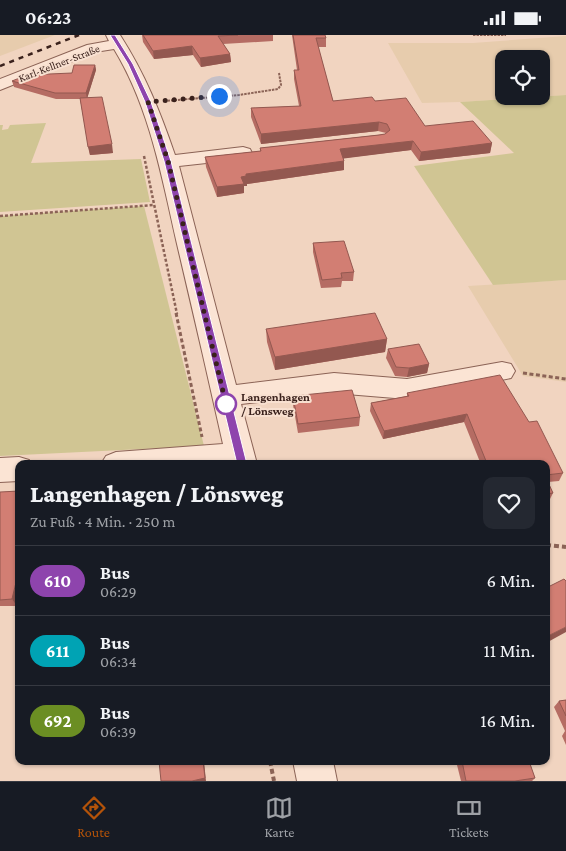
<!DOCTYPE html>
<html lang="de">
<head>
<meta charset="utf-8">
<style>
	body { margin:0; font-family:"Crimson Pro",serif; background:#242831; color:#f1f3f6; height:100vh; display:flex; flex-direction:column; font-size:19px; white-space:nowrap }
	* { box-sizing:border-box; margin:0 }
	p { font-size:16px; color:#9ea1a6 }
	.icon { flex:none; width:28px; height:28px; fill:none; stroke:currentColor; stroke-width:2; stroke-linecap:round; stroke-linejoin:round }
	.map { position:relative; flex:1; overflow:hidden }
	.panel { position:absolute; left:15px; top:425px; width:535px; height:305px; display:flex; flex-direction:column; background:#171b24; border-radius:10px; box-shadow:0 1px 4px #0004 }
	.panel>* { flex:none }
	.badge { padding:0 10px; border-radius:16px; font-size:18px; line-height:32px }
	.fabs { position:absolute; left:495px; top:15px; display:grid; gap:10px }
	.fabs a { display:grid; place-items:center; width:55px; height:55px; border-radius:10px; background:#171b24; box-shadow:0 1px 4px #0004; font-size:25px }
	.you { position:absolute; width:25px; height:25px; margin:-12px; border:4px solid #fff; border-radius:50%; background:#1a73e8; box-shadow:0 0 0 8px #1a73e833 }
	.map>.badge { position:absolute; translate:-50% -50%; box-shadow:0 0 0 2px #fff }
	.round { display:grid; place-items:center; flex:none; width:52px; height:52px; border-radius:10px; background:#242831 }
	.summary { display:flex; align-items:center; justify-content:space-between; height:85px; padding:0 15px }
	h1 { font-size:24px; font-weight:800; line-height:38px }
	ul { padding:0; list-style:none }
	li { display:flex; align-items:center; gap:15px; height:70px; padding:0 15px; border-top:1px solid #363941 }
	li div { flex:1 }
	li b { display:block; font-size:19px }
	li em { font-style:normal }
	li .badge { min-width:55px; font-weight:700; text-align:center }
	.status { display:flex; justify-content:space-between; align-items:center; height:35px; padding:0 25px; background:#171b24; direction:ltr }
	.status svg { height:14px; fill:currentColor }
	.dock { display:flex; justify-content:space-around; align-items:center; height:70px; border-top:1px solid #363941; background:#171b24; font-size:14px; color:#9ea1a6 }
	.dock a { display:grid; justify-items:center; gap:2px }
	.dock .active { color:#b45309 }
	.map>svg:first-child { display:block }
	.farmland { fill:#e7ccad; fill-rule:evenodd }
	.green { fill:#d0c593 }
	.lines { fill:none; stroke-linecap:round; stroke-linejoin:round }
	.minor-casing { stroke:#8b6356; stroke-width:2 }
	.path-far3 { stroke:#8b6356; stroke-width:2; stroke-dasharray:2.5 1; stroke-linecap:butt }
	.path-far2 { stroke:#8b6356; stroke-width:2.5; stroke-dasharray:3 2; stroke-linecap:butt }
	.path-far1 { stroke:#8b6356; stroke-width:3; stroke-dasharray:4 2.5; stroke-linecap:butt }
	.path { stroke:#8b6356; stroke-width:4; stroke-dasharray:5 3; stroke-linecap:butt }
	.minor { fill:#fbe4d4; fill-rule:evenodd }
	.rail { stroke:#3a211c; stroke-width:2.5; stroke-dasharray:5 5; stroke-linecap:butt }
	.wall { fill:#b56c63 }
	.shaded-wall { fill:#935850 }
	.building { fill:#d27e73; stroke:#935850 }
	.line { fill:#8e44ad; stroke:#fff }
	.walk { stroke:#3a211c; stroke-width:5; stroke-dasharray:0 9 }
	.stop-dot { fill:#fff; stroke:#8e44ad; stroke-width:2.5 }
	.labels { text-anchor:middle; dominant-baseline:central; stroke-width:4; stroke-linejoin:round; paint-order:stroke }
	.far-street-label { font-size:11px; fill:#3a211c; stroke:#f8e0d0 }
	.stop-label { font-size:12px; font-weight:bold; fill:#3a211c; stroke:#f8e0d0; text-anchor:start }
</style>
</head>
<body>
<div class="status"><b>06:23</b><svg viewBox="0 0 49 12"><path d="M0 12V9h3v3zM5 12V6h3v6zM10 12V3h3v9zM15 12V0h3v12zM26 1h20v11H26zM47 4h2v5h-2z"/></svg></div>
<div class="map">
<svg width="566" height="746" viewBox="0 0 566 746">
	<rect width="100%" height="100%" fill="#f1d4c0"/>
	<!-- farmland -->
	<path class="farmland" d="M0,0H55L0,21Z
		M566,1V60L460,67L422,68L388,8H473ZM504,24H541V61H504Z
		M566,245V347L523,341L468,251Z"/>
	<!-- green -->
	<path class="green" d="M566,60V245L493,250L414,131L514,118L460,67Z
		M46,88L31,128L141,124L150,167L0,177V90H3L2,95L8,94L10,90Z
		M144,171L204,411L0,421V181Z"/>
	<g class="lines">
		<!-- minor casing -->
		<g class="minor-casing">
			<path id="minor" d="M106,0H120C145,39 160,76 175,120L243,112L250,114L252,118L250,122L243,124L179,131L236,350L334,338L407,344L502,327L511,329L515,336L511,343L407,364L334,358L241,369L257,429H101L106,421L116,417L223,409C208,342 193,276 177,209C162,143 150,73 114,14L95,17L0,55V44L87,10L109,6Z
				M19,422L29,425L31,429H19V446L0,447V423Z
				M293,726H333L337,746H297Z"/>
		</g>
		<!-- path-far3 -->
		<path class="path-far3" d="M473,0H506
			M164,66L239,60L278,54L281,50L279,38"/>
		<!-- path-far2 -->
		<path class="path-far2" d="M144,121L177,279
			M0,181L154,170"/>
		<!-- path-far1 -->
		<path class="path-far1" d="M176,278L202,402
			M523,338L566,344"/>
		<!-- path -->
		<path class="path" d="M546,510L566,512
			M270,726L274,746"/>
		<!-- minor -->
		<use href="#minor" class="minor"/>
		<!-- rail -->
		<path class="rail" d="M0,31L79,0"/>
	</g>
	<!-- wall -->
	<path class="wall" d="M142,0H273V6L223,9L230,19L231,27L201,32L193,20L154,24L143,7Z
		M292,0H325L326,3V12H318L333,66H375L425,91L492,108L490,118L419,126L411,115L344,123V135L247,149V151H244V158L217,162L206,132L205,122L260,116V113L386,99V98L378,96L261,109L251,82V73L299,71L294,44V35H297Z
		M95,30L96,35L87,63L113,118L90,120L80,64H56L14,52L12,46L72,38Z
		M313,208L354,237L353,246H342L341,252L321,253L313,217Z
		M266,294L387,304L385,317L275,335L267,307Z
		M388,314L429,329L427,338L407,342L395,341L386,323Z
		M407,358L529,387L563,438L559,446L548,447L553,458L549,466H546V429L480,427L464,387L383,404L370,376L371,368L407,361Z
		M293,361L360,382L359,391L298,398L293,370Z
		M0,457L17,571H0Z
		M566,665V710L562,701L565,696L554,672L559,666Z
		M456,726H529L535,743L532,746H461Z"/>
	<!-- shaded-wall -->
	<path class="shaded-wall" d="M192,11L193,20L154,24L153,16Z
		M230,19L231,27L201,32L200,23Z
		M95,30L96,35L87,64L86,58Z
		M379,87L378,96L261,109V99Z
		M413,106L411,115L340,124V114Z
		M492,108L490,118L419,126L421,117Z
		M112,109L113,118L90,120L88,112Z
		M344,126V135L247,149V151H244V158L217,162V152L246,139Z
		M387,304L385,317L275,335V322Z
		M429,329L427,338L407,342L409,333Z
		M467,379L464,387L383,404L384,396Z
		M19,535V561L17,571L12,564Z
		M566,592V597L546,608V602Z
		M203,726H204L206,746H192Z"/>
	<!-- building -->
	<path class="building" d="M143,0H238L218,1L230,19L200,23L192,11L153,16Z
		M293,0H325L326,3H316L333,66L372,62L375,66L406,63L425,91L473,86L492,108L421,117L413,106L340,114L344,126L246,139V141L241,142L244,149L217,152L205,122L261,116L260,113L379,100L385,99L390,95L387,89L379,87L261,99L251,73L301,71L294,35H299Z
		M74,30H95L86,58H55L12,46L27,40L72,38Z
		M102,62L112,109L88,112L80,63Z
		M344,206L354,237L341,238L342,243L322,245L313,208Z
		M375,278L387,304L275,322L266,294Z
		M419,309L429,329L409,333L396,332L388,314Z
		M500,340L529,387L537,386L563,438L546,440V429H462L486,426L467,379L384,396L371,368L409,361L407,358Z
		M352,355L360,382L298,389L293,361Z
		M546,443L553,458L546,459Z
		M19,456V535L12,564L0,565V457Z
		M564,544L566,546V592L546,602V553Z
		M566,665V681L559,666Z
		M159,726H203L205,743L192,746H161Z
		M462,726H529L535,743L515,746H466Z"/>
	<!-- line -->
	<path class="line" d="M110,0H115L133,29L151,67L171,126L247,429L242,433L237,429L164,126L145,67L128,29Z"/>
	<g class="lines">
		<!-- walk -->
		<path class="walk" d="M219,61L148,67L168,126L226,369"/>
	</g>
	<!-- markers -->
	<circle class="stop-dot" cx="226" cy="369" r="10"/>
	<g class="labels">
		<!-- far-street labels -->
		<g class="far-street-label">
			<text transform="translate(59 28) rotate(-21)">Karl-Kellner-Straße</text>
		</g>
		<!-- stop labels -->
		<g class="stop-label">
			<text x="241" y="362">Langenhagen<tspan x="241" dy="14">/ Lönsweg</tspan></text>
		</g>
	</g>
</svg>
<div class="fabs">
<a><svg class="icon" aria-label="locate" viewBox="0 0 24 24"><circle cx="12" cy="12" r="6"/><path d="M12 2v4M12 18v4M2 12h4M18 12h4"/></svg></a>
</div>
<div class="you" style="left:219px;top:61px"></div>
<section class="panel">
<div class="summary"><div><h1>Langenhagen / Lönsweg</h1><p>Zu Fuß · 4 Min. · 250 m</p></div><a class="round"><svg class="icon" aria-label="heart" viewBox="0 0 24 24"><path d="M12 20l-8-8c-3-5 5-10 8-4 3-6 11-1 8 4z"/></svg></a></div>
<ul>
<li><span class="badge" style="background:#8e44ad;color:#fff">610</span><div><b>Bus</b><p>06:29</p></div><em>6 Min.</em></li>
<li><span class="badge" style="background:#00a3b4;color:#fff">611</span><div><b>Bus</b><p>06:34</p></div><em>11 Min.</em></li>
<li><span class="badge" style="background:#6b8e23;color:#fff">692</span><div><b>Bus</b><p>06:39</p></div><em>16 Min.</em></li>
</ul>
</section>
</div>
<nav class="dock">
<a class="active"><svg class="icon" aria-label="directions" viewBox="0 0 24 24"><path d="M12 3l9 9-9 9-9-9zM9 14v-3h6M13 9l2 2-2 2"/></svg>Route</a>
<a><svg class="icon" aria-label="map" viewBox="0 0 24 24"><path d="M3 6l6-2 6 2 6-2v14l-6 2-6-2-6 2zM9 4v14M15 6v14"/></svg>Karte</a>
<a><svg class="icon" aria-label="tickets" viewBox="0 0 24 24"><path d="M3 7h18v10H3zM15 7v10"/></svg>Tickets</a>
</nav>
</body>
</html>
